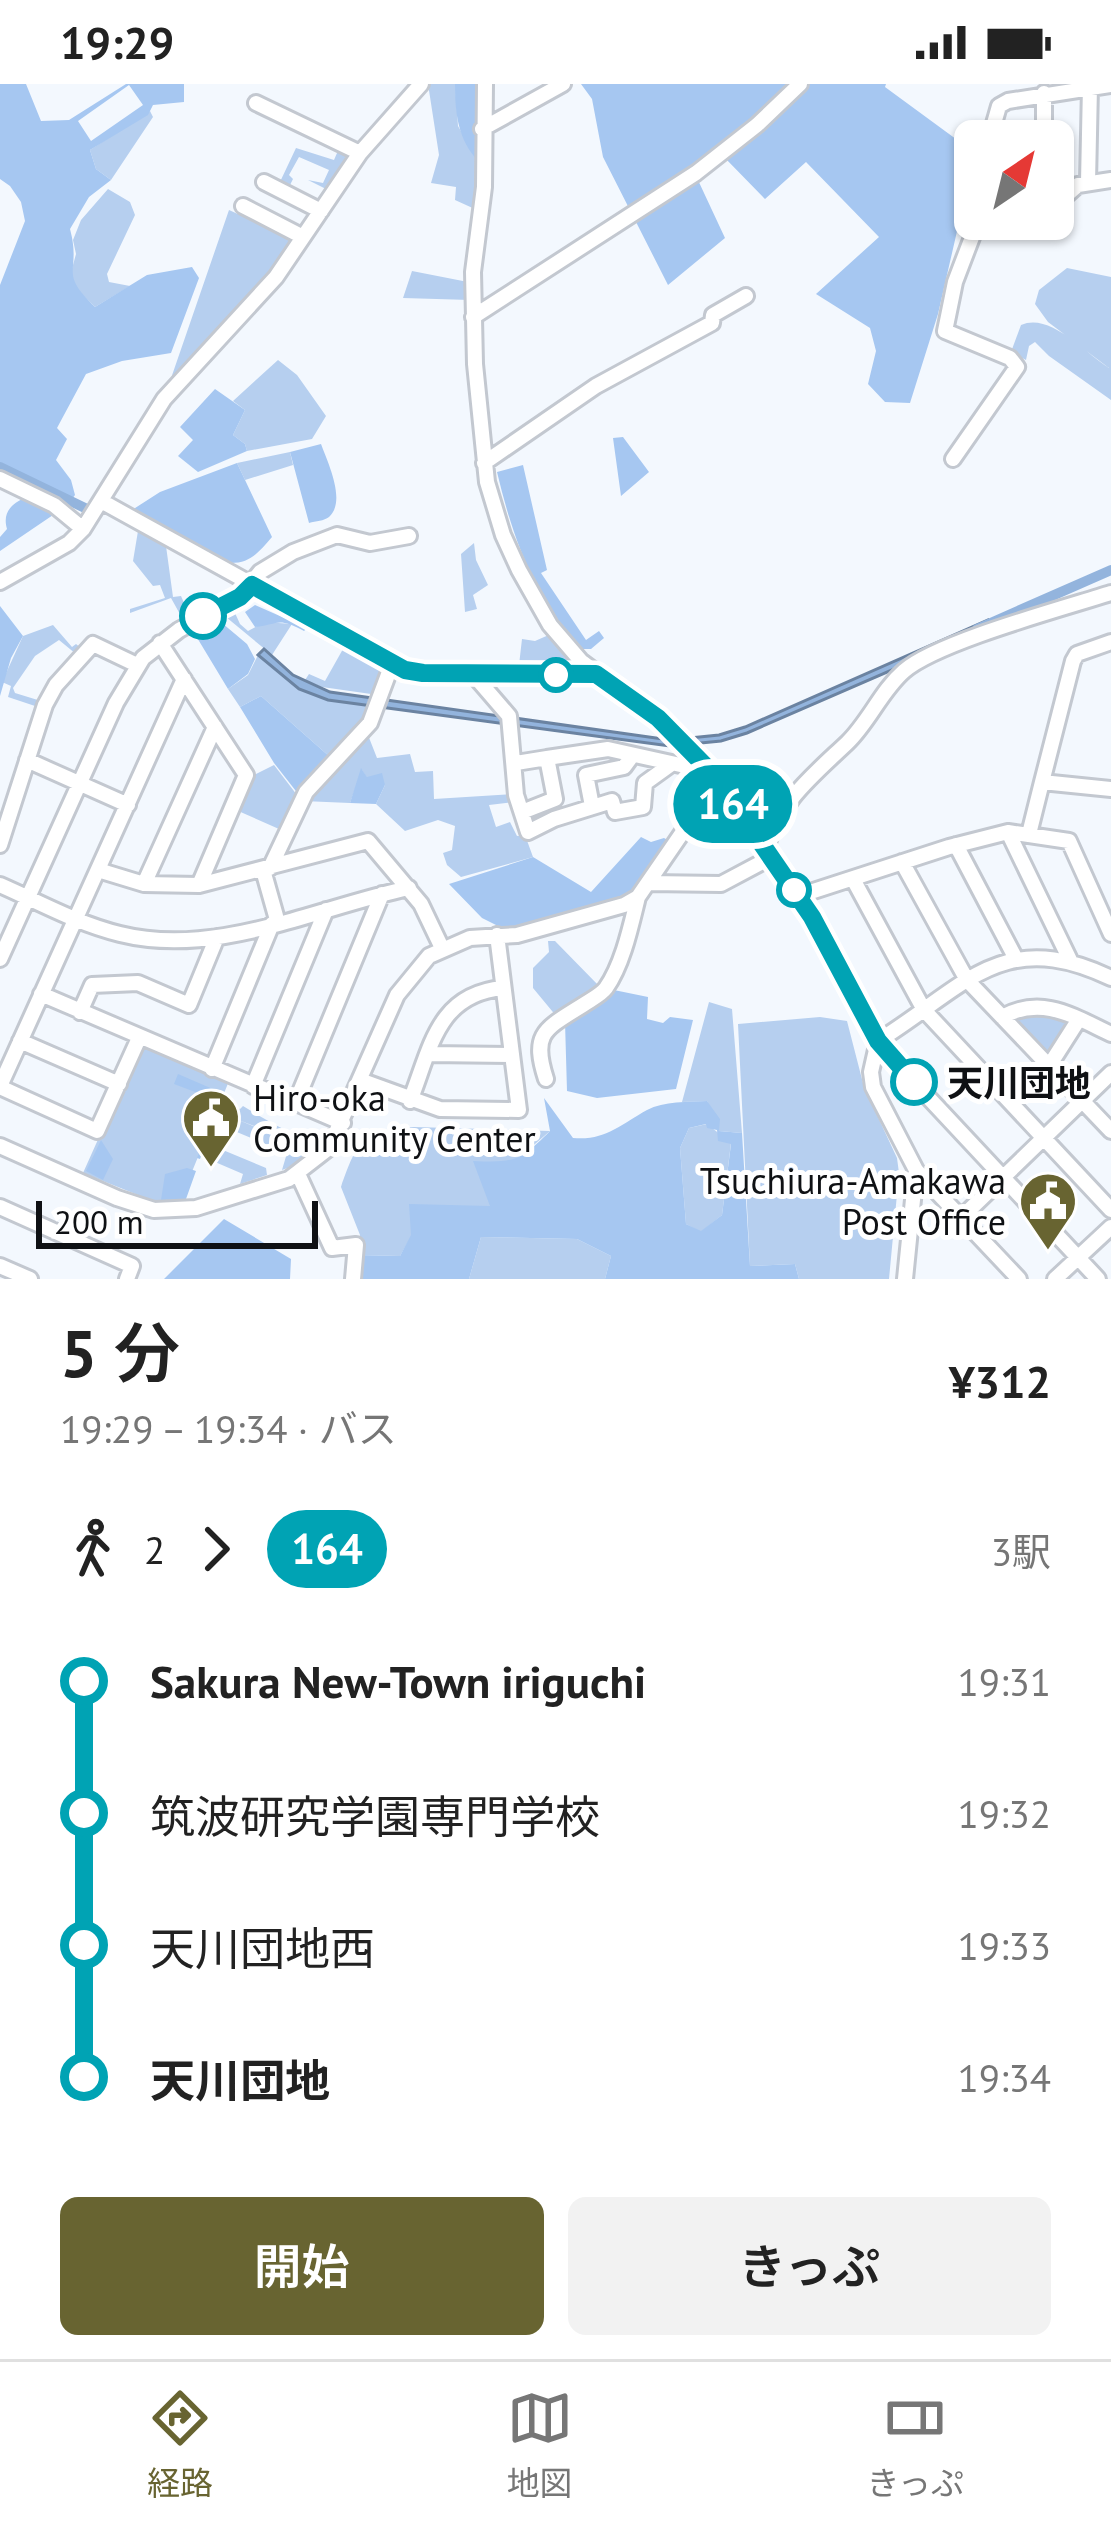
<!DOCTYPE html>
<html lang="ja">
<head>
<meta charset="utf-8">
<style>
	body { margin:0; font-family:"PT Sans","Noto Sans JP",sans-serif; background:#f2f2f2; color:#222; height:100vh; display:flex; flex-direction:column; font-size:45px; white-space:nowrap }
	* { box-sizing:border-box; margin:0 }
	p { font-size:39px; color:#767676 }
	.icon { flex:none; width:66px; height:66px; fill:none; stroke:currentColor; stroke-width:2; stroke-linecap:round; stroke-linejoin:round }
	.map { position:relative; height:1195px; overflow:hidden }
	.panel { display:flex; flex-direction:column; background:#fff; flex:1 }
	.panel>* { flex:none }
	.badge { padding:0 24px; border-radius:39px; font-size:42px; line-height:78px }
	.needle { width:78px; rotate:35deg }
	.controls { position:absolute; left:954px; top:36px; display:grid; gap:24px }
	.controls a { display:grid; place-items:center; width:120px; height:120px; border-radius:18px; background:#fff; box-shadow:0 3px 9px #0004; font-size:60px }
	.scale { position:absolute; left:36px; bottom:30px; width:282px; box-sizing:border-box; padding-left:12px; border:6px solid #0f1114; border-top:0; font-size:33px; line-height:42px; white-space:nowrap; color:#0f1114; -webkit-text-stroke:9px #fff; paint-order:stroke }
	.map>.badge { position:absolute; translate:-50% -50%; box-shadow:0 0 0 6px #fff }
	.legs { display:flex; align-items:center; gap:18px; height:132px; padding:0 60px; font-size:39px }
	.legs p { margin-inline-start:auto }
	.headline { display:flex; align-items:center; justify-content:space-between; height:204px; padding:0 60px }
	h1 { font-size:66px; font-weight:600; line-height:90px }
	.button { display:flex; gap:24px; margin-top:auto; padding:24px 60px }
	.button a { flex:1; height:138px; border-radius:18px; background:#686431; color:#fff; font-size:48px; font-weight:600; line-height:138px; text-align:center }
	.button a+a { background:#f2f2f2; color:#222 }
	ul { padding:0 60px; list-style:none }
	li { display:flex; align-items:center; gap:42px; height:132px; font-size:45px }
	li i { display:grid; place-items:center; width:18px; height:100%; margin:0 15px; background:currentColor }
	li i::after { content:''; width:30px; height:30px; margin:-15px; border:9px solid; border-radius:50%; background:#fff }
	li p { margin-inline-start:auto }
	li:first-child i { background:linear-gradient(#0000 50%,currentColor 0) }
	li:last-child i { background:linear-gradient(currentColor 50%,#0000 0) }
	.status { display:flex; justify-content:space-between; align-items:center; height:84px; padding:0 60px; background:#fff; direction:ltr }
	.status svg { height:33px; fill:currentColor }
	.tabs { display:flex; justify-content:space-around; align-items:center; height:168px; border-top:3px solid #e0e0e0; background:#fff; font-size:33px; color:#767676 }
	.tabs a { display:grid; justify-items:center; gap:6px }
	.tabs .on { color:#686431 }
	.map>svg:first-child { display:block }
	.green { fill:#b6cfef }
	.forest { fill:#a6c7f1; fill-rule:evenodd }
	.water { fill:#93b4dd; stroke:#6b83a1; stroke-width:3 }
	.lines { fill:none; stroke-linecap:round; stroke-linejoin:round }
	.canal { stroke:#93b4dd; stroke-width:10 }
	.minor-casing { stroke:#c3c8d0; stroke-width:20 }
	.minor { stroke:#fff; stroke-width:14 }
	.line-1-casing { stroke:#fff; stroke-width:27 }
	.line-1 { stroke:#00a3b4; stroke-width:18 }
	.stop-1-dot { fill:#fff; stroke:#00a3b4; stroke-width:6 }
	.labels { text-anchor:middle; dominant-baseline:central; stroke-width:10; stroke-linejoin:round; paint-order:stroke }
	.stop-label { font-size:36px; font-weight:bold; fill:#0f1114; stroke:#fff; text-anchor:start }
	.poi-label { font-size:36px; fill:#0f1114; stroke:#fff; text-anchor:start }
</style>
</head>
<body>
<div class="status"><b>19:29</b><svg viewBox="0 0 49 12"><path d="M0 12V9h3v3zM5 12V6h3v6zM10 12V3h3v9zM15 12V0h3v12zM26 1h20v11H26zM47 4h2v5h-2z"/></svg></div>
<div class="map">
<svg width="1111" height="1195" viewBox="0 0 1111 1195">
	<rect width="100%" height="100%" fill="#f3f8fe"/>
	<!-- green -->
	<path class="green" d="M428,0H455L458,42L479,78L477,126L455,116L456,103L431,99L439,71Z
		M150,27L153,33L111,96L96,85L90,66Z
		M340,62L348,70L326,105L308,96L323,99L329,86L299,73L289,91L293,95L288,105L279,100L296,64L334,76Z
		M108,105L130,118L135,131L107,190L109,198L130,202L95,223L74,203L70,192L76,170L73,156L81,136Z
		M229,126L295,156L258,205L168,303Z
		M1067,184L1111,193V316L1049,272L1035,258L1029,262L1026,276L1011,268L1021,241C1050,228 1085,269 1109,284L1048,238L1035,220L1039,206Z
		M412,187L468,198L470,216L403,214Z
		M278,276L297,291L326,332L312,355L247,367L245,360L233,351L245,326L233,317Z
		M290,368L293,381L245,396L237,379Z
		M138,447L166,462L173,513L181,512L188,528L181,532L171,514L130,529V525L165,514L160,501L153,502L133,477Z
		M474,459L476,476L488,501L473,511L477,525L465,528L461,470Z
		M235,529L240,540L248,547L265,538L292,540L272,571L226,533Z
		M53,541L72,563L76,560L82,565L76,570L59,556L35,572L13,604L15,609L41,617L38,623L8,613L11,602L2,598L23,552Z
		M551,550L578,578L574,586L519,581L522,555L535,557Z
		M343,565L383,586L378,611L322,603L305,596L309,590L325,597Z
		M258,571C296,607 319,614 372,622L364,638L330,673L261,612L240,623L228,605L248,591Z
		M366,646L377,674L410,670L415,688L433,687L434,715L513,710L515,718L489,721L496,743L510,738L517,752L525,751L533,773L461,793L447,781L443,769L452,766L455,742L438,736L405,747L376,720L385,701L367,694L362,686L350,719L303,717Z
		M274,681L297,711L279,745L236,726L252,692Z
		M548,857H555L600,903L557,933L533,904V884L549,868Z
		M709,918L732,925L742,1049L719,1047L707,1017L682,1018Z
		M1036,924L1074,939L1048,974L1010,935Z
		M820,933L847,937L864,1003L897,1074L899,1089L889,1195H799L795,1180L750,1182L738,940Z
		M146,962L229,997L180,1117H153L83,1089L139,964Z
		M224,1019L240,1025L243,1022C264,1035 280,1044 303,1054L301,1060L236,1035L313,1067L299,1080L282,1086L287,1069L215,1039Z
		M707,1040L731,1059L722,1131L701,1148L686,1140L680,1064L689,1044Z
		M414,1043L550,1047L513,1079L490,1123L412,1151L400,1172L357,1171L360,1151L341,1103C358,1055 362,1047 414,1043Z
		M206,1059L266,1084L267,1091L240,1100L243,1090L201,1072Z
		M481,1153L577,1155L611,1172L605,1195H469Z"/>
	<!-- forest -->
	<path class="forest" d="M0,0H26L41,37L69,36L126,0H184V18L153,21L148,31L90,66L96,85L111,96L89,113L70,145C82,190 57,186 95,223L147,191L192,183L199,194L171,269L122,277L86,290L57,344L67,355L56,376L71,396L75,411L69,419L0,391V201L25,137L21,118L10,102L0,95ZM129,1L143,21L91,57L78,37Z
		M455,0H481L479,78C458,56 455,30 455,0Z
		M581,0H886L885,3L975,69L938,230L910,319L885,318L868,300L876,267L870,244L816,210L879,153L806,78L765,115L724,73L697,94L725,154L668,201L603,73L592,15Z
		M215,305L245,326L233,351L245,360L247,367L198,388L178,372L193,356L180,343Z
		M623,353L649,388L621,412L613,354Z
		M321,360C327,377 347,417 329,433C324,437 316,437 309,439L290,368Z
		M237,379L272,453C258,469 250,480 228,479L132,426L160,408Z
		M523,381L547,486L541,489L586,556L599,547L604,554L591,565H582C534,514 513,455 497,388Z
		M27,413L56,429L0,467V453L7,445C2,428 12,419 27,413Z
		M255,521L307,544L304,547C277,532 278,541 255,543L245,528Z
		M0,522L23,552L11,574L0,612Z
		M211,539L214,543L222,539L247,560L255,575L248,590L228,605L193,547Z
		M261,612L330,673L299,711L274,679L240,623Z
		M361,684L367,693L382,689L385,701L376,720L350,719Z
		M641,753L651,758L664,754L671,758L637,807L621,817L512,849L482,834L449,800L533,773L591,808Z
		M609,905L648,913L647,935L663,939L670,933L693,936L676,1005L597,1014L567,1007L565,938Z
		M178,990L215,1006C225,1030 209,1051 200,1075L197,1074L203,1058L196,1038L203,1011L174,1000Z
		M544,1014L573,1054C605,1057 620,1041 647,1026C664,1017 688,1018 707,1017L720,1035L719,1047L742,1049L750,1182L795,1180L799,1195H605L611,1172L577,1155L481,1153L469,1195H358L357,1171L400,1172L411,1151L409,1120L490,1122L473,1077C515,1079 520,1077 550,1047ZM706,1040L707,1044L717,1046L718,1057L731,1060L722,1131L701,1147L686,1140L680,1064L689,1044Z
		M101,1056L113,1075L103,1096L86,1087Z
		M187,1084L196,1087L186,1115L161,1116L165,1090Z
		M224,1135L291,1175L290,1195H164Z"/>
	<!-- water -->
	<path class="water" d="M988,536L991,543L747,649L721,657L670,662L328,616L299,605L258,571L264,565L293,591L330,608L670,656L719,651L745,643Z"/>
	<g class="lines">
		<!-- canal -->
		<path class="canal" d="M0,383L87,425
			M977,545L1111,486"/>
		<!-- minor casing -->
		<g class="minor-casing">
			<path id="minor" d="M485,0L484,103L473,188L475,280L487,398L503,451L519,486L550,541L581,577L668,642L715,693L812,833L884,966L1098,1195
				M256,19L360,69
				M482,45L563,0
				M989,57L999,22L1008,17L1111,1
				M1044,57V9
				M264,98L321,127
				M1088,98L1090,2
				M1053,116L1060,117L1078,101L1111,96
				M243,122L303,153
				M473,233L696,89L757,41L800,0
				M953,375L1017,283L1010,274L945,247L955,198L979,135
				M484,379L596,302L712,239L713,231L746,212
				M0,395L54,421L83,445
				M103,418L405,585L423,589H596
				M0,498L69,459L83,445L164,315L276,193L360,69L421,0
				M160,559L246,691L199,801
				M472,589L509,632L516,711L528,748L554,735L612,717L615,728L643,723L645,699L670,681
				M547,674L608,665L694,684L697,678
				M27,676L128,721
				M516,679L547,674L555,715L522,728
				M1042,698L1073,577L1077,570L1111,558
				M592,722L586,691L624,683L632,672
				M1008,748L1070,876
				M1029,750L1042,698L1111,705
				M0,761L45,621L56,601L93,560L137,581
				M956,761L1016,875
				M765,767C779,718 811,693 847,659C869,638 881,607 904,587C937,558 1064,524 1111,509
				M902,778L967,896L1111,1047
				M270,784L306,708L370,639L392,580
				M98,786L144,800L199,801L368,757L421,820L442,864
				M263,786L276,832
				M853,795L924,926L1111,1126
				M649,799L721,800L770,774
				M144,800L215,643
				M0,801C39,818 78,840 120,850C216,874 315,824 409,804
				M798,812L949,763L1008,748L1069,757L1111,850
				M0,875L116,619L143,574L179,546L240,513L260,488L293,468L337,451L370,459L409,452
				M41,910L343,1039
				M80,928L92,901L138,899L189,921L217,853
				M1002,933C1042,911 1073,932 1111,950
				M20,957L119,1000
				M429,970L512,971
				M1049,982L1079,935
				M212,985L272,840
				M546,995C531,949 545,945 583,921C590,916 601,911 606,904C623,880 631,841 638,813
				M360,996L440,1025L519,1026L497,851
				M0,1002L184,595
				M253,1002L326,826
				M0,1003L97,1047L139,954
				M410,1017C431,964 437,910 503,904
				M295,1020L382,810
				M0,1062L117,1114L154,1126L196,1124L289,1095L329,1064L397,911L429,872L470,854L517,851L624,821L638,813L702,720L694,684
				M916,1086L1019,1195
				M298,1090L332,1164L356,1161L353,1195
				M0,1123L132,1182L127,1195
				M961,1134L1111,989
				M0,1182L30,1195
				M905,1195L916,1086L873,1003L871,988L878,957C965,903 1002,842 1111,894
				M1055,1195L1111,1143"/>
		</g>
		<!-- minor -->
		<use href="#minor" class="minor"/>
	</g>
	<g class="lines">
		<!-- line-1 casing -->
		<g class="line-1-casing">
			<path id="line-1" d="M203,532L240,513L252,501L405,586L423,589L596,590L658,634L715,692L812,833L878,957L914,998"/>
		</g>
		<!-- line-1 -->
		<use href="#line-1" class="line-1"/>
	</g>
	<!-- icons -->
	<defs>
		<g id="civic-pin" transform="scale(3)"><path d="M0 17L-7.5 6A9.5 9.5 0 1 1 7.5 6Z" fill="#686431" stroke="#fff"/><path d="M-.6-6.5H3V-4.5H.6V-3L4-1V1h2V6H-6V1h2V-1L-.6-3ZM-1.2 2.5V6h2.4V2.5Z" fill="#fff"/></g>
	</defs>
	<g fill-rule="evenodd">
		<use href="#civic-pin" x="211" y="1034"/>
		<use href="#civic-pin" x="1048" y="1117"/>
	</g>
	<!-- markers -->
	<g class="stop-1-dot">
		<circle cx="203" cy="532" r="21"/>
		<circle cx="556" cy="591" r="15"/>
		<circle cx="794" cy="806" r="15"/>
		<circle cx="914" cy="998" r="21"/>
	</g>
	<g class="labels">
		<!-- stop labels -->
		<g class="stop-label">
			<text x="947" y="998">天川団地</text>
		</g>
		<!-- poi labels -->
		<g class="poi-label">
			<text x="253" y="1013">Hiro-oka<tspan x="253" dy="41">Community Center</tspan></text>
			<text x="1006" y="1096" text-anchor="end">Tsuchiura-Amakawa<tspan x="1006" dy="41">Post Office</tspan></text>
		</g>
	</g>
</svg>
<div class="controls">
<a><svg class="needle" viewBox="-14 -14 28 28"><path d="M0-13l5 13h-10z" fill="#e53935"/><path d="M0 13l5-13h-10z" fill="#767676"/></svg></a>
</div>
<div class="scale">200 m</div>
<b class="badge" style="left:733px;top:720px;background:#00a3b4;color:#fff">164</b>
</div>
<section class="panel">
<div class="headline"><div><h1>5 分</h1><p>19:29 – 19:34 · バス</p></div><b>¥312</b></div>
<div class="legs"><svg class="icon" aria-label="walk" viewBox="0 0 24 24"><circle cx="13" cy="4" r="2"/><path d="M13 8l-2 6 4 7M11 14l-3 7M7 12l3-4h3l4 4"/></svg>2<svg class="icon" aria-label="forward" viewBox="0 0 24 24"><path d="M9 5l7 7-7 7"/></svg><b class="badge" style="background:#00a3b4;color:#fff">164</b><p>3駅</p></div>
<ul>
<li><i style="color:#00a3b4"></i><b>Sakura New-Town iriguchi</b><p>19:31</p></li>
<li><i style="color:#00a3b4"></i><span>筑波研究学園専門学校</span><p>19:32</p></li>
<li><i style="color:#00a3b4"></i><span>天川団地西</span><p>19:33</p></li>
<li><i style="color:#00a3b4"></i><b>天川団地</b><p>19:34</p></li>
</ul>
<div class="button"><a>開始</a><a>きっぷ</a></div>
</section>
<nav class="tabs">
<a class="on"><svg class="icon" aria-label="directions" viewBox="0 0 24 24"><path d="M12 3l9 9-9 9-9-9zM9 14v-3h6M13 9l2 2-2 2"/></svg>経路</a>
<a><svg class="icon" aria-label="map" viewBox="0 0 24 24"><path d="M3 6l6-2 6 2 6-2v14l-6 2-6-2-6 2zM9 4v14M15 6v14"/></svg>地図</a>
<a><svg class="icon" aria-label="tickets" viewBox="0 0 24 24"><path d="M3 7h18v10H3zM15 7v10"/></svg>きっぷ</a>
</nav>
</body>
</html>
